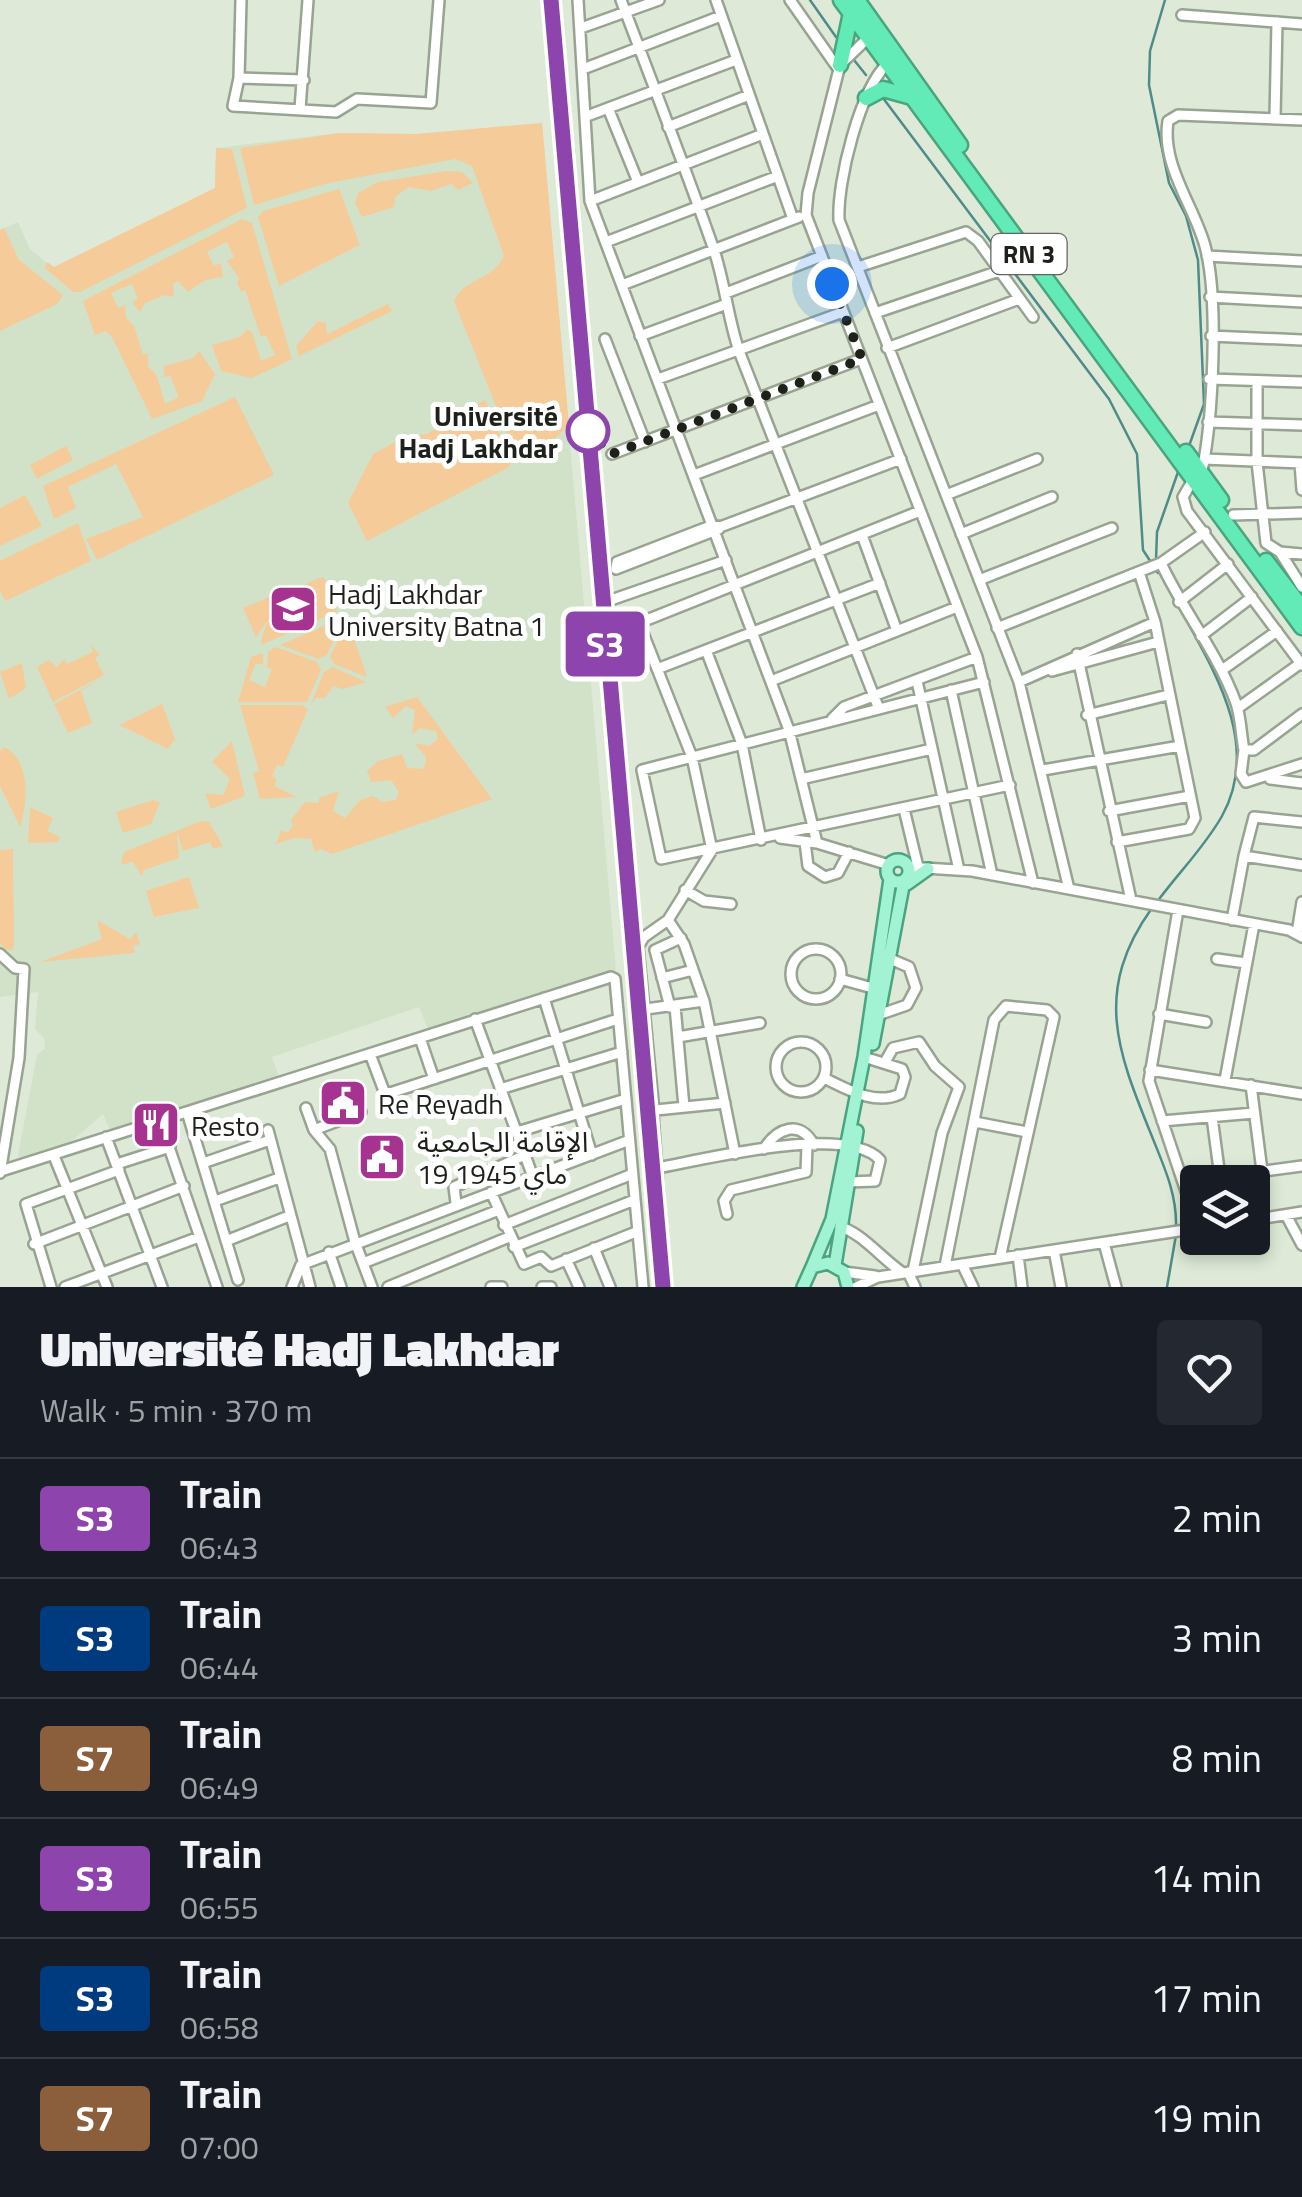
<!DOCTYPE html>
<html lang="en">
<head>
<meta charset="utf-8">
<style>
	body { margin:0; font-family:"Titillium Web","Noto Sans Arabic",sans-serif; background:#242831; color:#f1f3f6; height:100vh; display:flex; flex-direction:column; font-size:38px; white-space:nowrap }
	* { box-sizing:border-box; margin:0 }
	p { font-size:32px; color:#9ea1a6 }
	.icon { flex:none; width:55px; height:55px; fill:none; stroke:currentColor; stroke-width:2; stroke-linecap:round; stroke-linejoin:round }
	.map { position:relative; height:1287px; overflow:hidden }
	.panel { display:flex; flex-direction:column; background:#171b24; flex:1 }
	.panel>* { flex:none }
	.badge { padding:0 20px; border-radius:8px; font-size:35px; line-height:65px }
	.buttons { position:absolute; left:1180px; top:1165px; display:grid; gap:20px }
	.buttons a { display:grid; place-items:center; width:90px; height:90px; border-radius:10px; background:#171b24; box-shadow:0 5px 15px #0003; font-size:50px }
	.you { position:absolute; width:50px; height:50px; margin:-25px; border:8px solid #fff; border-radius:50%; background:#1a73e8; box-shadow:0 0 0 15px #1a73e833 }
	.map>.badge { position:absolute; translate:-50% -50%; box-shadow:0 0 0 5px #fff }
	.round { display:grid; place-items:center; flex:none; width:105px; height:105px; border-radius:10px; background:#242831 }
	.head { display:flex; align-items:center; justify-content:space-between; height:170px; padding:0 40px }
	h1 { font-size:48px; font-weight:800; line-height:75px }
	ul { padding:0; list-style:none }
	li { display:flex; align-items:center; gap:30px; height:120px; padding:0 40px; border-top:2px solid #363941 }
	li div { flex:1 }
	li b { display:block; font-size:38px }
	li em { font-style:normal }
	li .badge { min-width:110px; font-weight:700; text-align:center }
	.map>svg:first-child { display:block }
	.built { fill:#d2e2c8 }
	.green { fill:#f5cb99 }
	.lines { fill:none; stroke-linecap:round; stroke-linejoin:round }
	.stream { stroke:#4f8b89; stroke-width:2.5 }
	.minor-casing { stroke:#98a491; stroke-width:14 }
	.major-casing { stroke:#4aa480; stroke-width:16 }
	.highway-casing { stroke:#4aa480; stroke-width:19 }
	.minor { stroke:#fff; stroke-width:9 }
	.major { stroke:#a1f3d4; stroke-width:11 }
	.highway { stroke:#63ebb7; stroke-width:14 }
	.rail { stroke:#5e655a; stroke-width:2.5; stroke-dasharray:5 10; stroke-linecap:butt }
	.line-casing { stroke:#fff; stroke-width:22 }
	.line { stroke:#8e44ad; stroke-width:15 }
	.walk { stroke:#1d211a; stroke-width:10; stroke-dasharray:0 18 }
	.stop-dot { fill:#fff; stroke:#8e44ad; stroke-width:5 }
	.labels { text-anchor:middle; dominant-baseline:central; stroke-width:10; stroke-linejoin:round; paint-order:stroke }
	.shield { fill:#fff; stroke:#61645f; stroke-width:2.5 }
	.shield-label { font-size:25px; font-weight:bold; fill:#1d211a }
	.stop-label { font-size:28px; font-weight:bold; fill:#1d211a; stroke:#fff; text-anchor:end }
	.poi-label { font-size:28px; fill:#1d211a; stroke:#fff; text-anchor:start }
</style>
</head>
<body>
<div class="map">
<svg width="1302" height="1287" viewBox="0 0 1302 1287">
	<rect width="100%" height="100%" fill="#deead7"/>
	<!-- built -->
	<path class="built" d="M542,123L616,970L429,1031L419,1007L272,1057L280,1080L112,1135L103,1114L71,1142L21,1160L18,1155L37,1055L45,1048L44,1038L35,1029L38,992L0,997V230L18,222L30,249L53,268L215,188L216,148L339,133L417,134Z"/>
	<!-- green -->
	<path class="green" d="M542,123L569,425L548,445L518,461L454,301C463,278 493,281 504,256L472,166L455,159L324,184L254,205L240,148L339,133L417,134Z
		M216,148L232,149L247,208L80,292H73L45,268L47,262L54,267L215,188Z
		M446,171L462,172L473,183L458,190L451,184L431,191L409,187L395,197L394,207L362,217L355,203L358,193L378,182Z
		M339,189L360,245L279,286L258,217L263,211Z
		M242,219L252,223L292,359L252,378L221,371L212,345L240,337L247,329L252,332L261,361L275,355L266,335L261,337L245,290L241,292L237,283L239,278L227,261L234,257L227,242L207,252L214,266L221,263L223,277C205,279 203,281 188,292L178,281L173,284L174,297L165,295L145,303L140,312L132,302L138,299L132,284L111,293L118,308L125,305L126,318L134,326L143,355L148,353V366L156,374L165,404L179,397L170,376L164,377V366L193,358L199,351L215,374L202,401L152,419L112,337L106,331L95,335L83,301Z
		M4,228L19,260L63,295L57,304L0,331V230Z
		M388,304L392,311L299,356L296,346L318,321L326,323L327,334Z
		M235,397L274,475L97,560L86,539L143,517L116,464L68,487L76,508L54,519L43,486Z
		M485,400L511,462L509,467L367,541L348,503L373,454L403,438L427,434Z
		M66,446L73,460L37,479L30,465Z
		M25,495L42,526L0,546V508Z
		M78,523L91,561L5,601L0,591V561Z
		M323,577L338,604L336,612L261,645C263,616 296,584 323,577Z
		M291,588L256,637L243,608Z
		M340,619L343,621L327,655L318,659L280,645Z
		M348,621L367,677L334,664L330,656Z
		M91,645L100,655L95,658L104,675L53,702L37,667L49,660L57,667L64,659L67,664L93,652Z
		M276,647L317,662L321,670L307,702H238L251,657L263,653V665L256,663L249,680L265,687L272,669L267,667L268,652Z
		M22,663L26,688L9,699L0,672Z
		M333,667L366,682L343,689L333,686L325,698H316L311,704L324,672Z
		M102,678L81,691L92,723L68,733L54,704Z
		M417,697L492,799L332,854L321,849L315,852L311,839L294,838L276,844L281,830L287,833L293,826L291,820L305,802L319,803V798L339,791L333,811L345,818L359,801L373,796L382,802L396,800L399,792L391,780L371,782L367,771L378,761L402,754L407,768L424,769L426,757L414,743L429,746L438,739L436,731L420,728L412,735L415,710L406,706L393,718L385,707Z
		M162,704L175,739L168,749L119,725Z
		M240,705H302L308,709L283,767L277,765L272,776L277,779L274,786L297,797L260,799L253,773L259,771Z
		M232,741L245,796L211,809L205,793L223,795L230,779L212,762Z
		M4,747C31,760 28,802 20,827L0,786V751Z
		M153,800L160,803L151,824L123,833L116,812Z
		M30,807L53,818L47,831L60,837L58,842L28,843Z
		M201,821L209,822L223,846L213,849L210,842L183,851L177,832L179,858L144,870L142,876L133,862L121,865L124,852Z
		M13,849L14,943L13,950H7L0,944V850Z
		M189,877L199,908L154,917L146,891Z
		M97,920L130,939L136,932L140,944L133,946L135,953L40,962L102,939Z"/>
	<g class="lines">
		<!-- stream -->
		<path class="stream" d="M810,0L836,37
			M1165,0L1150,51L1149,85L1169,183L1186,216L1198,260L1204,404L1189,446
			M854,60L866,75
			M883,98L1109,399L1137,454L1143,550L1158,573
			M1156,560L1157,532L1178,472
			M1158,567L1175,600
			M1157,902C1178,873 1204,848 1222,816C1262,744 1213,669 1179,607
			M1152,908C1090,994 1120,1057 1155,1144C1166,1171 1177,1197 1176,1227
			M1167,1287L1176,1235"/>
		<!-- minor casing -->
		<g class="minor-casing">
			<path id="minor" d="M241,0L239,78L233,106L336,112L357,99L431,103L439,0
				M578,0L590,201L789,730L817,843
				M621,0C652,82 684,164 713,247C725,282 727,315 739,351L879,709
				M716,0L793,219
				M790,0L839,70
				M1182,15L1302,24
				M581,28L659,0
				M870,36L840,65L808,193L806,215L977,657L1033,883
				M888,63C860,89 837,181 839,220L1019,682L1069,889
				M583,69L721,16
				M239,78L304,80
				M608,108L638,182
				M300,109L308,0
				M587,116L736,60
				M1275,118L1277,22
				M668,127L749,95
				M590,201L763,134
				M606,242L778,176
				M1207,256L1302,261
				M858,267L966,232L978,241L1033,317
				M622,285L799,217
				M726,293L822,256
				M1210,297L1302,302
				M875,313L999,271
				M640,336L724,305
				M1211,336L1302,340
				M605,339L645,442
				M887,348L1019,299
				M658,379L843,312
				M1209,379L1302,382
				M1257,381V462L1266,543L1280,552L1302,587
				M1208,422L1302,425
				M612,454L861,359
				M1204,459L1302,463
				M1300,463L1302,490
				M1202,471C1213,418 1219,298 1205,246C1194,206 1161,165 1168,121L1178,115L1302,120
				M694,475L879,405
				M1194,478L1183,497L1187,511L1302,665
				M946,495L1037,459
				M1233,515L1302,513
				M719,529L616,569L617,562L713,525L720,527L901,459
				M1205,532L1161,563C1183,611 1218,653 1236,703C1241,718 1241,735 1244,750H1254L1302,714
				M961,534L1052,497
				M862,535L897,631
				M1280,552L1302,554
				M979,580L1112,528
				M608,601L726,560
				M1179,602L1228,564
				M997,628L1161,563
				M1201,636L1252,597
				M706,650L742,744L761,840
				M1077,654L1131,900
				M657,669L880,583
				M1222,670L1277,631
				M1052,671L1158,642
				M771,681L957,607
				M917,681L959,870
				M984,682L642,770L661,859L1010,785
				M1019,682L1155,622
				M951,690L992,875
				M1238,708L1301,663
				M1087,715L1168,695
				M832,719L844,707L977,657
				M1244,750L1241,774L1246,782L1302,764
				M1043,770L1180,746
				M801,779L932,749
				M1270,779L1302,783
				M904,809L918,867
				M1109,811L1190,796
				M1302,822L1254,817L1244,856L1302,865
				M780,838L817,843L889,865
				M805,842L808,866L825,877L838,873L849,852
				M1117,842L1189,829L1195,818L1155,622L1139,572
				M909,867L972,871L1289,930L1302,937
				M685,890L704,901L731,904
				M1178,910L1149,1081L1198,1227
				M1232,920L1244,856
				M1297,933L1302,902
				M791 974a25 25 0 1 1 50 0a25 25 0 1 1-50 0Z
				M0,954L15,968L24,969L19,1058L0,1173
				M1217,959L1246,963
				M662,978L693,970
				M840,979L876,989
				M544,998L592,1155
				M675,1006L684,1107
				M670,1007L655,950L681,938
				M646,1009L704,1001
				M1159,1014L1206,1022
				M878,1015L907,1005L916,988L909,967L888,958
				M475,1019L533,1177
				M678,1037L760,1023
				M420,1038L434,1079
				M776 1067a25 25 0 1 1 50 0a25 25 0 1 1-50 0Z
				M370,1054L384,1091L390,1093L618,1019
				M885,1062L893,1048L919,1042L935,1066L959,1087L942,1133L913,1271
				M1150,1070L1302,1094
				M824,1078C847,1089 875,1106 900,1094L905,1077L902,1069L864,1057
				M1225,1080L1254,924
				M1251,1085L1262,1171
				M500,1089L622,1052
				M306,1108L314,1130L330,1149L355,1242L372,1287
				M187,1112L238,1280
				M654,1112L638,947L644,937L668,920
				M1212,1117L1220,1177
				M160,1121L217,1287
				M1162,1121L1254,1113
				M975,1122L1027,1132
				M268,1130L310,1287
				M314,1130L361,1112
				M517,1132L626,1099
				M106,1137L162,1287
				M764,1149C777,1128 800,1119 814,1145
				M735,1154L704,1001L684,944L668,920L712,850L692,757L639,623L920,511
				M54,1156L107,1287
				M203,1163L270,1140
				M117,1164L170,1147
				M657,1168C702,1160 847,1123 880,1160L875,1181L848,1182
				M1,1171L611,977L615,979L643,1287
				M1183,1182L1302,1166
				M491,1192L524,1264L541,1257L551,1266L636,1232
				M215,1201L279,1178
				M456,1203L454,1187L525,1155
				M727,1214L724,1201L731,1190L806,1172L807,1146
				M1286,1215L1302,1245
				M1252,1220L1302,1212
				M504,1225L630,1175
				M661,1226L653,1115L656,1110L725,1103
				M840,1227C861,1232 882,1259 903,1273
				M226,1241L289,1216
				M1104,1243L1116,1287
				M34,1244L184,1186
				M514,1247L632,1201
				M594,1248L610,1287
				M1054,1250L1061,1287
				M329,1252L341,1287
				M1018,1255L1022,1287
				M566,1259L579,1287
				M363,1263L499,1210
				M962,1264L973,1287
				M945,1266L994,1020L1006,1006L1047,1010L1054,1017L1000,1258
				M844,1272L875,1276
				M908,1272L915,1287
				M51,1287L26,1204L119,1170
				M65,1287L199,1237
				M292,1287L301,1265L627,1141
				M388,1287L509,1237
				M491,1287H502
				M542,1287H551
				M856,1287L878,1277L1198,1228"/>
		</g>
		<!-- major casing -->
		<g class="major-casing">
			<path id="major" d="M887 871a11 11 0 1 1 22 0a11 11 0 1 1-22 0Z
				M907,884L928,869
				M873,1044L904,881
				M835,1265L857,1131
				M812,1267L832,1219L864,1057L890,879
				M803,1287L812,1267L828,1263L844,1272L848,1287"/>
		</g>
		<!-- highway casing -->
		<g class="highway-casing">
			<path id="highway" d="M841,0L1302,627
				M857,0L960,145
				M840,65L851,13
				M866,98L883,89L912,97
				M1186,452L1221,500
				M1266,561L1302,608"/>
		</g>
		<!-- minor -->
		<use href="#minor" class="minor"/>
		<!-- major -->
		<use href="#major" class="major"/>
		<!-- highway -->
		<use href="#highway" class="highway"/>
		<!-- rail -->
		<path class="rail" d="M551,0L663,1287"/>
	</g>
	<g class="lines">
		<!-- line casing -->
		<g class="line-casing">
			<path id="line" d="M551,0L663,1287"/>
		</g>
		<!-- line -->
		<use href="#line" class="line"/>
		<!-- walk -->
		<path class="walk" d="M588,431L612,454L862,359L832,284"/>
	</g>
	<!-- icons -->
	<defs>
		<g id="university-square" transform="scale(2.5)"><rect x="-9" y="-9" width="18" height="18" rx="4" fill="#a6338f" stroke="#fff"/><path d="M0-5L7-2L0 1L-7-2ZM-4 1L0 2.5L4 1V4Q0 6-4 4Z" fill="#fff"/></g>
		<g id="civic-square" transform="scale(2.5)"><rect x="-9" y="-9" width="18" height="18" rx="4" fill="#a6338f" stroke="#fff"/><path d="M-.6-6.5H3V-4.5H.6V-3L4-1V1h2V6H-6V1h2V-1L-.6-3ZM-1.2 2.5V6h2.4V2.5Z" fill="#fff"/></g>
		<g id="restaurant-square" transform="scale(2.5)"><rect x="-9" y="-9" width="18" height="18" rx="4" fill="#a6338f" stroke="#fff"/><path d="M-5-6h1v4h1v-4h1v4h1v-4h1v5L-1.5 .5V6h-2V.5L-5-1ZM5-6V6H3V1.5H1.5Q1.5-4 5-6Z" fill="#fff"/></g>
	</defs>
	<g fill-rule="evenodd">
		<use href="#university-square" x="293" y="609"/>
		<use href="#civic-square" x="343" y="1103"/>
		<use href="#restaurant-square" x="156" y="1125"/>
		<use href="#civic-square" x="382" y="1157"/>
	</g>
	<!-- markers -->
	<circle class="stop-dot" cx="588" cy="431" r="20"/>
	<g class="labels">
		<!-- shield labels -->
		<rect class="shield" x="991.5" y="234" width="75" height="40" rx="8"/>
		<g class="shield-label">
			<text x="1029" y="254">RN 3</text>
		</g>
		<!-- stop labels -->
		<g class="stop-label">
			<text x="558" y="415">Université<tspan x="558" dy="32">Hadj Lakhdar</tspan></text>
		</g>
		<!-- poi labels -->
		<g class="poi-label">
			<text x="328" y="593">Hadj Lakhdar<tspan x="328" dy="32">University Batna 1</tspan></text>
			<text x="378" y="1103">Re Reyadh</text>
			<text x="191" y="1125">Resto</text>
			<text x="417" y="1141">الإقامة الجامعية<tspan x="417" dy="32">19 ماي 1945</tspan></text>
		</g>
	</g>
</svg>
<div class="buttons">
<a><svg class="icon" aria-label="layers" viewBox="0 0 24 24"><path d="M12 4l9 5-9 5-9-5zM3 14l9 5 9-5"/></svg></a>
</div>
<div class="you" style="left:832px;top:284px"></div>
<b class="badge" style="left:605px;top:644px;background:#8e44ad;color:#fff">S3</b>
</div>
<section class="panel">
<div class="head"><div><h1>Université Hadj Lakhdar</h1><p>Walk · 5 min · 370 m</p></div><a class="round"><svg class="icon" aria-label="heart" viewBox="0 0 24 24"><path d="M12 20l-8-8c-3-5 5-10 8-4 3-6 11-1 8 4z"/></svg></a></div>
<ul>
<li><span class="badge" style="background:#8e44ad;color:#fff">S3</span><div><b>Train</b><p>06:43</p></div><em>2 min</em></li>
<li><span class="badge" style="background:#003b80;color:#fff">S3</span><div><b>Train</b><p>06:44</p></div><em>3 min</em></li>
<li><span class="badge" style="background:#8b5e3c;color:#fff">S7</span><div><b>Train</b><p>06:49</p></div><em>8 min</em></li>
<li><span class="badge" style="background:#8e44ad;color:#fff">S3</span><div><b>Train</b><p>06:55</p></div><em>14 min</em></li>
<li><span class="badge" style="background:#003b80;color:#fff">S3</span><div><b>Train</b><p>06:58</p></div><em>17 min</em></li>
<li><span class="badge" style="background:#8b5e3c;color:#fff">S7</span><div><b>Train</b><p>07:00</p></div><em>19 min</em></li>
</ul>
</section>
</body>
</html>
